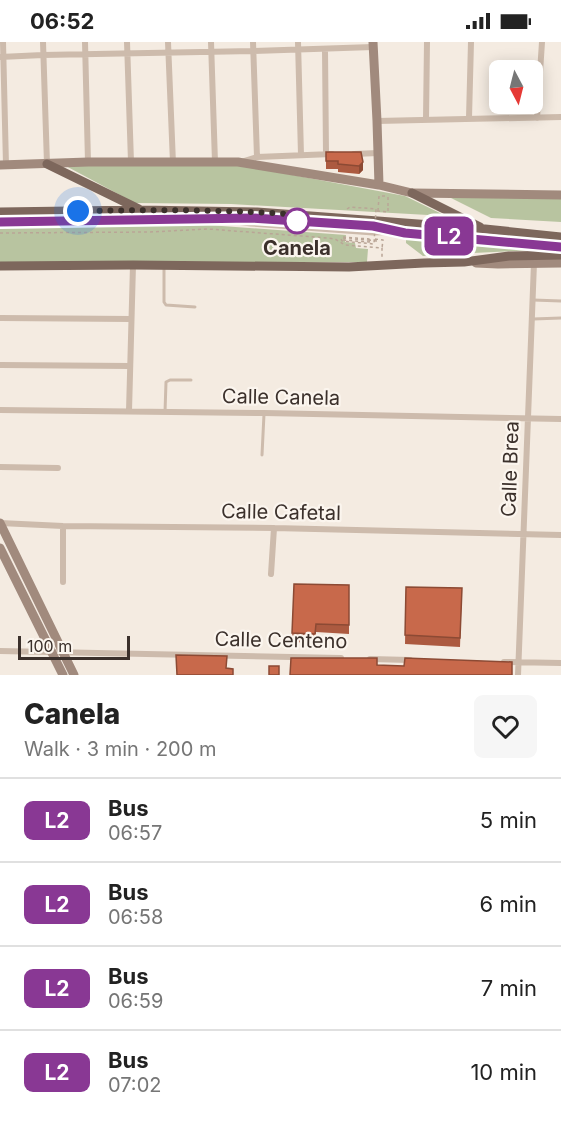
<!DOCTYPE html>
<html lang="en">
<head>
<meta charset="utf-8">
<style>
	body { margin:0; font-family:Inter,sans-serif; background:#f6f6f6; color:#222; height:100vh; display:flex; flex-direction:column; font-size:22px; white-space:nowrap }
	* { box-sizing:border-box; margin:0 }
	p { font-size:20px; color:#767676 }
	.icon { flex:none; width:33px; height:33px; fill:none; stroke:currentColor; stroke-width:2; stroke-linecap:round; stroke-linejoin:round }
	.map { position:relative; height:633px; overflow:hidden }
	.details { display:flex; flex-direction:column; background:#fff; flex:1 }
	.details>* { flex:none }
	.badge { padding:0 12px; border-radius:9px; font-size:21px; line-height:39px }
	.needle { width:39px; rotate:173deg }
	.fabs { position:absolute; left:489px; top:18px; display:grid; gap:12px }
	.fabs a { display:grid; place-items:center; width:54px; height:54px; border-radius:9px; background:#fff; box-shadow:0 3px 15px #0003; font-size:30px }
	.scale { position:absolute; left:18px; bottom:15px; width:112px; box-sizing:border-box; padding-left:6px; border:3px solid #3b302b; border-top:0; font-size:16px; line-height:21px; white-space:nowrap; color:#3b302b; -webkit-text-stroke:4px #fbf5ee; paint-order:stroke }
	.you { position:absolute; width:30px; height:30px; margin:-15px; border:4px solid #fff; border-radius:50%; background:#1a73e8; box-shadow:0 0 0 9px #1a73e833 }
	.map>.badge { position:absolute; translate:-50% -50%; box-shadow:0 0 0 3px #fff }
	.round { display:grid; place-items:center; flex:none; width:63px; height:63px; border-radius:9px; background:#f6f6f6 }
	.overview { display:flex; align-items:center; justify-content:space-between; height:102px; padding:0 24px }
	h1 { font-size:28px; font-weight:800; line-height:45px }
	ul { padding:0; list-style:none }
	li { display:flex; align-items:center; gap:18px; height:84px; padding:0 24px; border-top:2px solid #e0e0e0 }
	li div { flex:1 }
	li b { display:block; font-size:22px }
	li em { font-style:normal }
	li .badge { min-width:66px; font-weight:700; text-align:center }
	.status { display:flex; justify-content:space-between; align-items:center; height:42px; padding:0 30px; background:#fff; direction:ltr }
	.status svg { height:16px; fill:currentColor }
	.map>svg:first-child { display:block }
	.green { fill:#b8c4a0 }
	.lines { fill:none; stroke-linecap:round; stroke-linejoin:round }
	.path { stroke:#b9a596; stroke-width:1.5; stroke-dasharray:3 3; stroke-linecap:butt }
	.lane { stroke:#cdbbac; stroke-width:3 }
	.street { stroke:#cdbbac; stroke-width:6 }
	.secondary { stroke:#a18a7d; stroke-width:9 }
	.primary { stroke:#7d675c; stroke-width:9 }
	.path-bridge { stroke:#b9a596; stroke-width:1.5; stroke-dasharray:3 3; stroke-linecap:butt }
	.wall { fill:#ac5a40 }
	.shaded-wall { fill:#8c4a34 }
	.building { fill:#c8694b; stroke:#8c4a34; stroke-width:1.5 }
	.line-casing { stroke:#fff; stroke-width:14 }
	.line { stroke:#893894; stroke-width:9 }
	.walk { stroke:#3b302b; stroke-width:6; stroke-dasharray:0 10.8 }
	.stop-dot { fill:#fff; stroke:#893894; stroke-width:3 }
	.labels { text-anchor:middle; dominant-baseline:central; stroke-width:4.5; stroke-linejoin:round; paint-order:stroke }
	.stop-label { font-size:20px; font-weight:bold; fill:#3b302b; stroke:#fbf5ee }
	.street-label { font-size:20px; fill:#3b302b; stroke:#fbf5ee }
</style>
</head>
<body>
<div class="status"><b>06:52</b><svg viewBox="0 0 49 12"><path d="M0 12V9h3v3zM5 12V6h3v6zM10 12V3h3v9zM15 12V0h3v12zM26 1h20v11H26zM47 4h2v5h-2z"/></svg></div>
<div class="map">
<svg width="561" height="633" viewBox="0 0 561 633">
	<rect width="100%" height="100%" fill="#f4ebe1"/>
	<!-- green -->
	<path class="green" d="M64,123H239L405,154L446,174L231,162L135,161Z
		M445,153L561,156V180L491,176Z
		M130,183H208L346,193L345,200L355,201L356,206L368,207L367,220H0V185Z
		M406,196L537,208L473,211L423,214L406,201Z"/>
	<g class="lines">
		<!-- path -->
		<path class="path" d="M388,164V155
			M378,169L379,154H388
			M0,191L150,190L208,187L328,196L335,197L345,203L382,206V216
			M368,198L377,199V197"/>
		<!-- lane -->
		<path class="lane" d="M221,179L251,183L373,192L405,191L561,205
			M0,180L252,176L373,184L405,191
			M164,225V260L166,263L195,265
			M533,258L561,259
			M533,277L561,276
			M165,370L166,340L170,338H191
			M262,413L264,372"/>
		<!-- street -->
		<path class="street" d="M3,0L6,123
			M43,0L47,122
			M85,0L88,120
			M127,0L131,120
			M168,0L173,121
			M211,0L215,120
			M253,0L257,115
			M298,0L301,113
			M325,8L326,112
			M0,15L43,13L253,9L373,5
			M469,76L471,0
			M537,76L542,0
			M426,77L427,0
			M377,79L561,75
			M354,112L378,111
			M244,119L257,115L332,112
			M0,276L131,277
			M0,323L130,324
			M0,368L264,371L561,377
			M129,369L133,223
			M0,425L58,426
			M0,481L63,484L274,486L561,493
			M271,532L274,486
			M63,540V484
			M0,609L341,616
			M370,617L410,618
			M504,620L561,621
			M518,633L534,221"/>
		<!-- secondary -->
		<path class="secondary" d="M373,0L377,79L379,143
			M0,123L88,120H238L379,143L412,151L561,153
			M476,221L498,222L561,221
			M0,481L74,633
			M0,506L63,633"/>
		<!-- primary -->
		<path class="primary" d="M47,122L139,167
			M412,151L480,185
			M0,170L141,168L257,170L485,187L561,195
			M0,224L133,223L349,225L424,221L464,220L509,214L561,213"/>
		<!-- path-bridge -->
		<path class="path-bridge" d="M347,167L350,165L376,167L374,202L342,199L341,197L343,195L369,197L371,199L369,200L343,198L342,197L343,196L368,198
			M377,169L388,170V164
			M375,197L383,198L382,206"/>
	</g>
	<!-- wall -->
	<path class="wall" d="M326,110H361L363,128L359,132L338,130V127H326Z
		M294,542L349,543V592L316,590L315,601L292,600Z
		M406,545L462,546L460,605L405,602Z"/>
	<!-- shaded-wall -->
	<path class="shaded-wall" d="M363,120V128L359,132V124Z"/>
	<!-- building -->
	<path class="building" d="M326,110H361L363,120L359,124L338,122V119H326Z
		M294,542L349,543V583L316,582L315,592L292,591Z
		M406,545L462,546L460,596L405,593Z
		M176,613L227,614L226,626L233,627V633H177Z
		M291,616H377V623L404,624L405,616L512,620V633H290Z
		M269,624H279V633H269Z"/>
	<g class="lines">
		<!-- line casing -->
		<g class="line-casing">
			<path id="line" d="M0,180L252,176L373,184L405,191L561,205"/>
		</g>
		<!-- line -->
		<use href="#line" class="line"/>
		<!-- walk -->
		<path class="walk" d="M78,169C152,168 225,167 299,173L297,179"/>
	</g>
	<!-- markers -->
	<circle class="stop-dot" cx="297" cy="179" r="12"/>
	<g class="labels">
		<!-- stop labels -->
		<g class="stop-label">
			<text x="297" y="206">Canela</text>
		</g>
		<!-- street labels -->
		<g class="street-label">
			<text transform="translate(281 355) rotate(1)">Calle Canela</text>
			<text transform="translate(510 427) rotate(-88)">Calle Brea</text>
			<text transform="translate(281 470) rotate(1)">Calle Cafetal</text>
			<text transform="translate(281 598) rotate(1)">Calle Centeno</text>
		</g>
	</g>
</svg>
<div class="fabs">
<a><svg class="needle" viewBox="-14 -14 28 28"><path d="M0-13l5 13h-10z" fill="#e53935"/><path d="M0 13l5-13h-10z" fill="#767676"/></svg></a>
</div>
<div class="scale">100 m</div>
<div class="you" style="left:78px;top:169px"></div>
<b class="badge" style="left:449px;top:194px;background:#893894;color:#fff">L2</b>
</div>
<section class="details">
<div class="overview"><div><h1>Canela</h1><p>Walk · 3 min · 200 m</p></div><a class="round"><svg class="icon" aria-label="heart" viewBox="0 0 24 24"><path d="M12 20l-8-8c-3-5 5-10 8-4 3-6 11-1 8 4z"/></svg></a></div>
<ul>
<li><span class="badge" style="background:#893894;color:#fff">L2</span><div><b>Bus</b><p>06:57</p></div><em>5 min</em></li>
<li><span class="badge" style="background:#893894;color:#fff">L2</span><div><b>Bus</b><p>06:58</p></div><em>6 min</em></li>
<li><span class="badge" style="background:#893894;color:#fff">L2</span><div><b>Bus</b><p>06:59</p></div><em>7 min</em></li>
<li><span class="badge" style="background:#893894;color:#fff">L2</span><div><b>Bus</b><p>07:02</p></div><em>10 min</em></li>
</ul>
</section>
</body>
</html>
